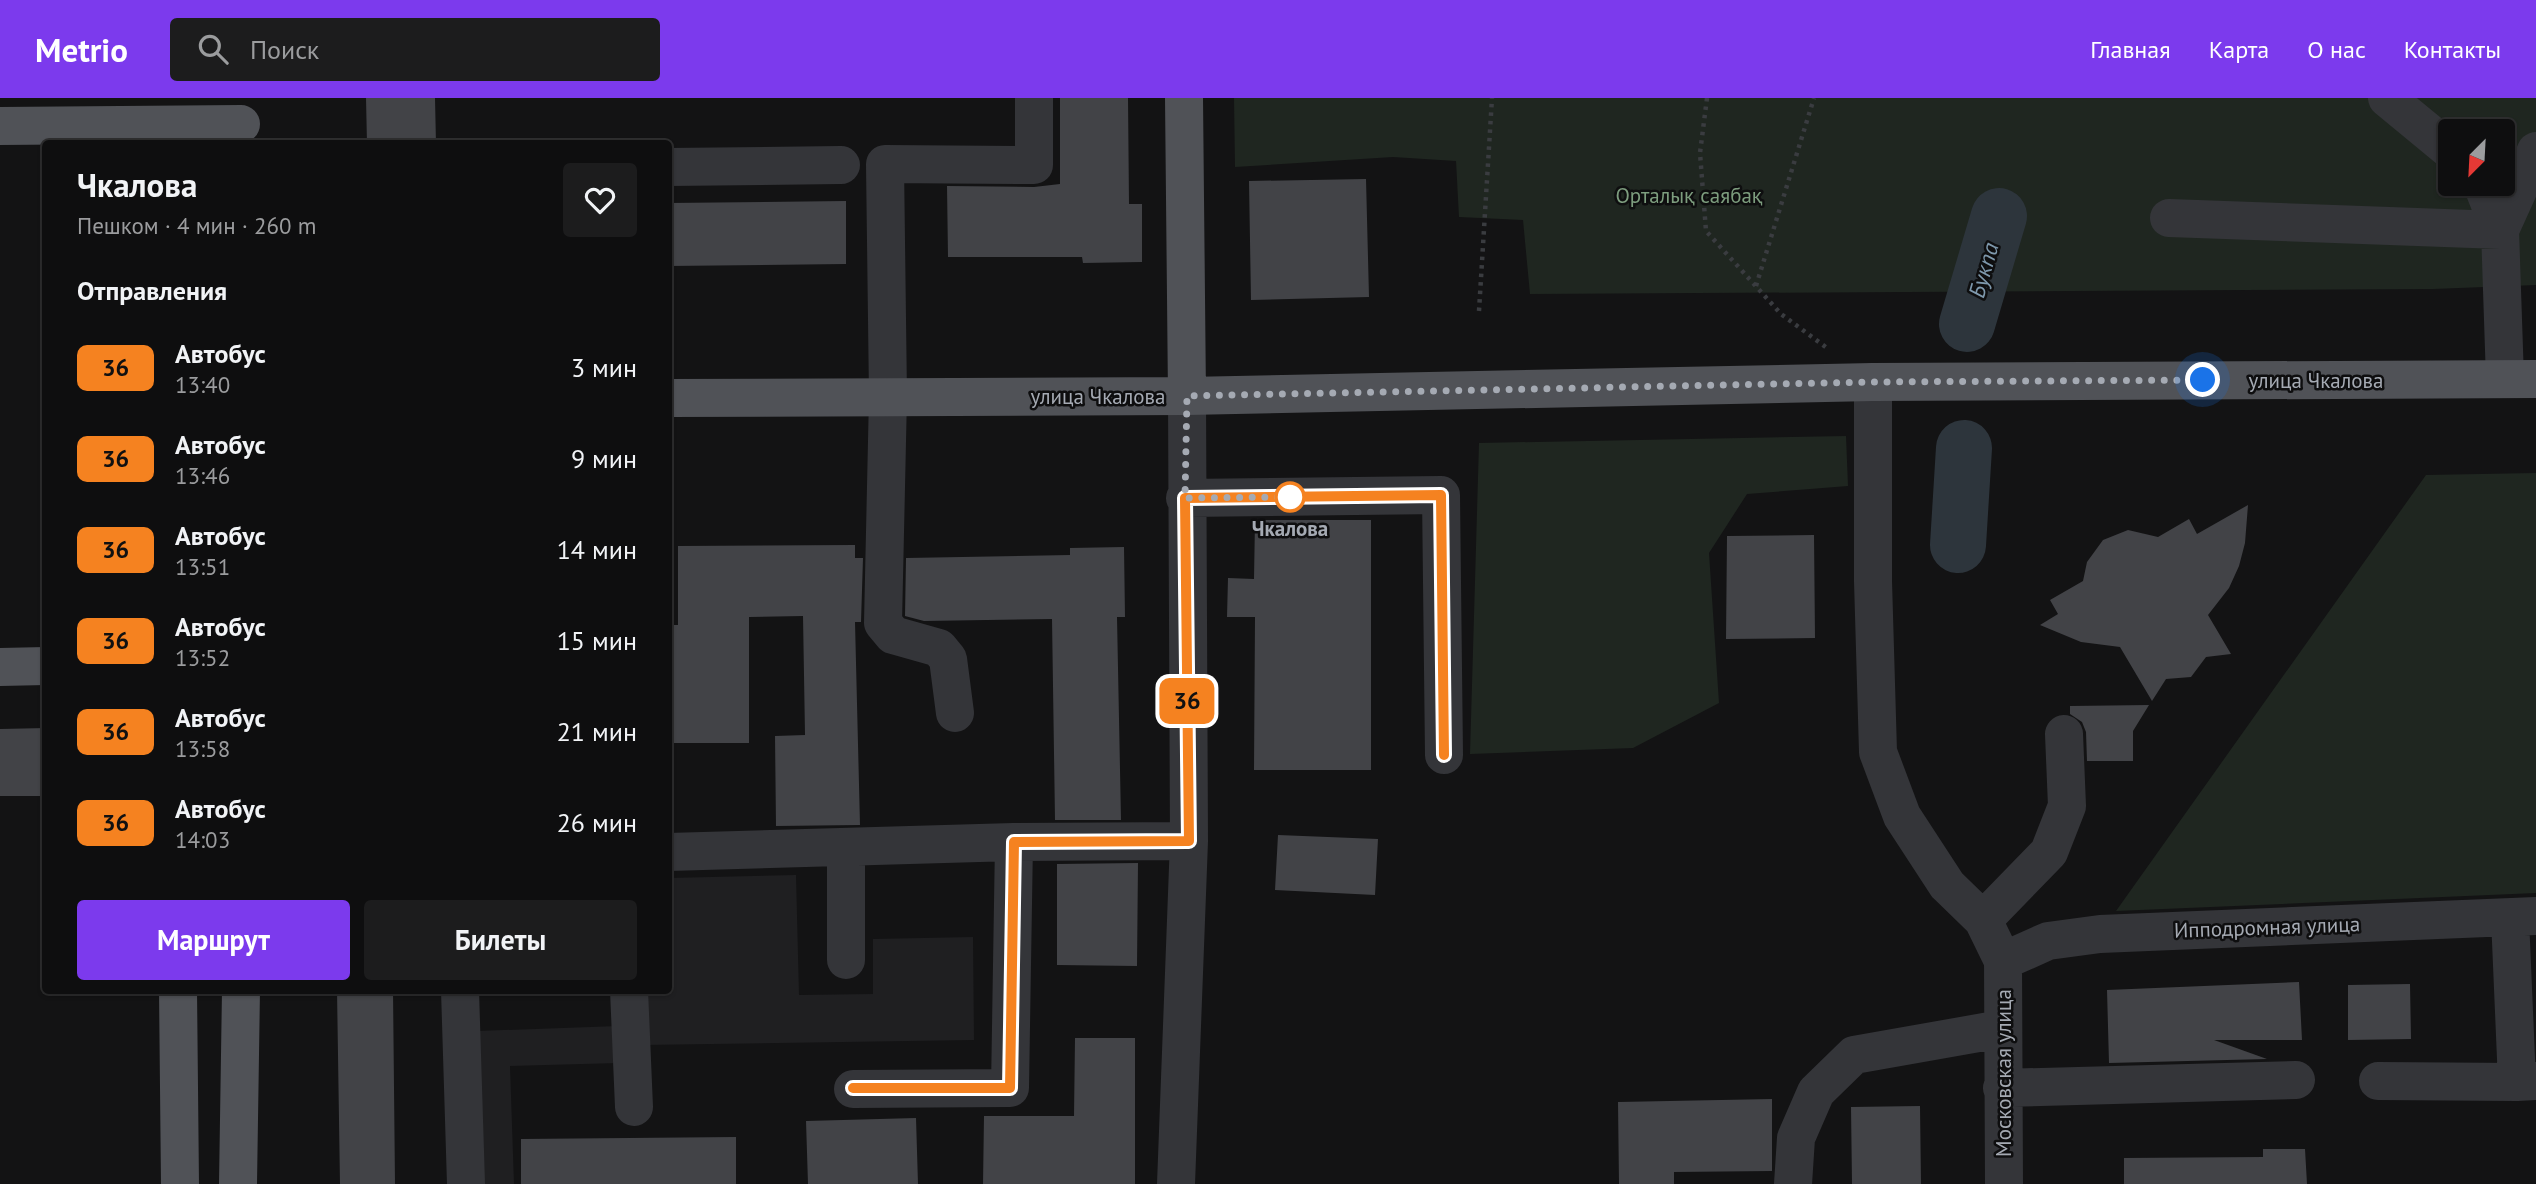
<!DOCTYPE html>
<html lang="ru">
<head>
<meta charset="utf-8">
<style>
	body { margin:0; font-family:"PT Sans",sans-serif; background:#1c1c1d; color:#f1f3f6; height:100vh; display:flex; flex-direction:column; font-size:26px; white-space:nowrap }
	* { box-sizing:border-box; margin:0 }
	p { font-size:23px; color:#9b9c9e }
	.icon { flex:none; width:38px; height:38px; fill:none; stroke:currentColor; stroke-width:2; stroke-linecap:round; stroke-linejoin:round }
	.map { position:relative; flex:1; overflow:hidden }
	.panel { position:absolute; left:42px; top:42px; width:630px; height:854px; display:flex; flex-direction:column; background:#0e0e0f; border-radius:7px; box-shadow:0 2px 5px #0004,0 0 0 2px #2e2e2f }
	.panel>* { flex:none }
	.badge { padding:0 14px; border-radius:10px; font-size:24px; line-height:46px }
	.needle { width:46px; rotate:204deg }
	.buttons { position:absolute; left:2438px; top:21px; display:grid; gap:14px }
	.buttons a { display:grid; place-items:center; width:77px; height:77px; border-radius:7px; background:#0e0e0f; box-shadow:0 2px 5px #0004,0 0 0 2px #2e2e2f; font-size:35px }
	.you { position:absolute; width:35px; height:35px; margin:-18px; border:5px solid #fff; border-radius:50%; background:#1a73e8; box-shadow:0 0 0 10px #1a73e833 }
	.map>.badge { position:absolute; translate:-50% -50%; box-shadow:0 0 0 4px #fff }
	h2 { padding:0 35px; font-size:26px; line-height:63px }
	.round { display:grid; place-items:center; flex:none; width:74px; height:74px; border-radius:7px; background:#1c1c1d }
	.overview { display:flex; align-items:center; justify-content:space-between; height:119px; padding:0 35px }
	h1 { font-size:33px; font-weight:800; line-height:52px }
	.primary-button { display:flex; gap:14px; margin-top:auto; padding:14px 35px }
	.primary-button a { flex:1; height:80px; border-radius:7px; background:#7c3aed; color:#fff; font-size:28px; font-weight:800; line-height:80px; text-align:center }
	.primary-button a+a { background:#1c1c1d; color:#f1f3f6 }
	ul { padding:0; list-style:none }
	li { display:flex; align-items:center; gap:21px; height:91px; padding:0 35px }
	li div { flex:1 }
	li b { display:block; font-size:26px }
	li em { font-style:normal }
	li .badge { min-width:77px; font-weight:700; text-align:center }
	header { display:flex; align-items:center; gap:42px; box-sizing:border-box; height:98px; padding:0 35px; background:#7c3aed; color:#fff }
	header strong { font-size:33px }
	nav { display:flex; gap:38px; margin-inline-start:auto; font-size:24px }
	.search { width:490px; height:63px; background:#1c1c1d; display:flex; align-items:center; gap:18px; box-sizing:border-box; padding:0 24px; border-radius:7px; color:#9b9c9e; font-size:26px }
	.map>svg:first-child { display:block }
	.built { fill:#1f1f21 }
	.green { fill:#1f2620; fill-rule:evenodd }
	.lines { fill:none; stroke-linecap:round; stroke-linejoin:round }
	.river { stroke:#2d353c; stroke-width:56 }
	.building { fill:#424347 }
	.path { stroke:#3a3c40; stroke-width:4.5; stroke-dasharray:3.5 5; stroke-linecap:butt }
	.minor { stroke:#343539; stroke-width:38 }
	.major { stroke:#505257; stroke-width:38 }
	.line-casing { stroke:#fff; stroke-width:16 }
	.line { stroke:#f58220; stroke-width:10 }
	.walk { stroke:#a5aab3; stroke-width:7; stroke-dasharray:0 12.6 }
	.stop-dot { fill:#fff; stroke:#f58220; stroke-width:3.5 }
	.labels { text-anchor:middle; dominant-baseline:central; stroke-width:5; stroke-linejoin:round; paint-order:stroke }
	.park-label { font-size:21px; fill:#7d9d7e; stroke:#0e0e0f }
	.street-label { font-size:21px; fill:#a5aab3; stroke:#0e0e0f }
	.stop-label { font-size:21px; font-weight:bold; fill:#a5aab3; stroke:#0e0e0f }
	.water-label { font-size:23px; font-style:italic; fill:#7e98ac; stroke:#0e0e0f }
</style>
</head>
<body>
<header>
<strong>Metrio</strong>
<div class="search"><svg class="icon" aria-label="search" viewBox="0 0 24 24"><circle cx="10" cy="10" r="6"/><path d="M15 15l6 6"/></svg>Поиск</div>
<nav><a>Главная</a><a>Карта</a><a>О нас</a><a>Контакты</a></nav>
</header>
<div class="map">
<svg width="2536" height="1086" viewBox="0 0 2536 1086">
	<rect width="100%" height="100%" fill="#131314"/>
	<!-- built -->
	<path class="built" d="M796,777L799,897L873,896V841L973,839L974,942L642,947L641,893L668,892L669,780Z
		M618,928L619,965L510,968L514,1086H482L477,933Z"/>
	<!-- green -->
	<path class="green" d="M1234,0H2536V187L2433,191L1530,196L1523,122L1459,119L1456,63L1393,59L1235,69ZM2450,33H2502V86H2450Z
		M1846,338L1848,388L1747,396L1709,455L1719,605L1633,650L1470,656L1479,345Z
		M2536,375V795L2116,813L2426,377Z"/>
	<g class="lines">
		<!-- river -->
		<path class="river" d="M1967,226L1999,118
			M1958,447L1964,350"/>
	</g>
	<!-- building -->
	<path class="building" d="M366,0H435L436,46H367Z
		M1060,0H1128L1129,106H1142V164L1083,165L1082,159H948L947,88L1034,89L1060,86Z
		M1366,81L1369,199L1251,202L1249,83Z
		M846,103V166L668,168V105Z
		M2248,407L2245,445L2239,468L2229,490L2208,517L2231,556L2206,559L2191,579L2166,581L2152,603L2120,549L2081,544L2040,527L2058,516L2050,502L2083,483L2087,464L2103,442L2128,432L2158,439L2189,421L2197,436Z
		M1255,422H1371V672H1254L1255,519H1227L1228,480L1254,481Z
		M1814,437L1815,540L1726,541L1727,438Z
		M855,447V460H863L861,524H855L860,727L776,728L775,638L805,637L803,518L749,519V645H668V527H678V448Z
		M1124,449L1125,519H1117L1121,722H1055L1052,521L924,523L905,518L906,460L1070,457V450Z
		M2149,607L2133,633V663H2087L2086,634L2082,624L2070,616V608Z
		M46,630V698H0V631Z
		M1278,737L1378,741L1375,797L1275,792Z
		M1138,765L1137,868L1057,867V766Z
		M2299,884L2302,942H2214L2267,961L2109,965L2107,892Z
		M2410,886L2411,941L2348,942V887Z
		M337,892H393L395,1086H340Z
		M1075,940H1135V1086H983L984,1018H1074Z
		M1772,1001V1073L1674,1074V1086H1619L1618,1004Z
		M1920,1008L1921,1086H1852L1851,1009Z
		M916,1020L918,1086H808L806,1023Z
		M736,1039V1086H521V1041Z
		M2263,1051H2305L2307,1086H2124V1060L2263,1059Z"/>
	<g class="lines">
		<!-- path -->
		<path class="path" d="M1707,0L1700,55L1706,133L1781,216L1827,250
			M1756,188L1814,0
			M1479,213L1492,0"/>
		<!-- minor -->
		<path class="minor" d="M2387,0L2450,52
			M668,69L841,67
			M2482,86L2500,132L2505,281
			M2169,120L2500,132L2536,53
			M1873,284V483L1878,654L1902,718L1947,787L1983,822L2003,863L2004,1086
			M1185,400L1441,397L1444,657
			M955,615L948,561L939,550L893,537L883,525L888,298L885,66L1034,67V0
			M846,750V862
			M668,754L1014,744
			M2510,820L2517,984L2536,983
			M1983,822L2049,754L2067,708L2064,636
			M2003,863L2048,843L2100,836L2536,818
			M460,892L466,1086
			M629,892L634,1009
			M2378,983L2517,984
			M2002,990L2296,982
			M853,991L1010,990L1014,744L1189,743
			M1176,1086L1189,743L1187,298
			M1793,1086L1796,1040L1816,994L1854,957L2001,931"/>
		<!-- major -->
		<path class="major" d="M1184,0L1187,298
			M0,28L241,26
			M668,300L1187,298L1873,284L2536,281
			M0,569L46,568
			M178,892L180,1086
			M238,1086L241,892"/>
	</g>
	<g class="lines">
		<!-- line casing -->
		<g class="line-casing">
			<path id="line" d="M853,990H1010L1014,744L1189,743L1185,400L1441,397L1444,657"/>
		</g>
		<!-- line -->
		<use href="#line" class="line"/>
		<!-- walk -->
		<path class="walk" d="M1290,399L1185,400L1187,298L1873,284L2203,282"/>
	</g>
	<!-- markers -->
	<circle class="stop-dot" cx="1290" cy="399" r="14"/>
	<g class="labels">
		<!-- park labels -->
		<g class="park-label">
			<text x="1689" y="97">Орталық саябақ</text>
		</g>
		<!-- street labels -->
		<g class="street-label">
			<text x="2316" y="282">улица Чкалова</text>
			<text x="1098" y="298">улица Чкалова</text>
			<text transform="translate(2267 829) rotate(-2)">Ипподромная улица</text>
			<text transform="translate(2003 975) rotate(-90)">Московская улица</text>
		</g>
		<!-- stop labels -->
		<g class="stop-label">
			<text x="1290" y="430">Чкалова</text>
		</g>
		<!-- water labels -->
		<g class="water-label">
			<text transform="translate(1983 172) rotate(-74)">Букпа</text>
		</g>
	</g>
</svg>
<div class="buttons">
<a><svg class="needle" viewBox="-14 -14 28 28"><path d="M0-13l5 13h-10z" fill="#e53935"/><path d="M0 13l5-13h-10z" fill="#9b9c9e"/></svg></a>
</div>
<div class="you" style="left:2203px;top:282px"></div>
<b class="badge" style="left:1187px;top:603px;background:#f58220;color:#111">36</b>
<section class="panel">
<div class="overview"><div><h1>Чкалова</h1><p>Пешком · 4 мин · 260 m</p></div><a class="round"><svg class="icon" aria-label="heart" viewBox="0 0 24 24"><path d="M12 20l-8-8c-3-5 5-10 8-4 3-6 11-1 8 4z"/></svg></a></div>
<h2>Отправления</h2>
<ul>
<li><span class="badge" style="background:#f58220;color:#111">36</span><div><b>Автобус</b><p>13:40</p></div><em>3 мин</em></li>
<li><span class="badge" style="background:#f58220;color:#111">36</span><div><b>Автобус</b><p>13:46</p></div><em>9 мин</em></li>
<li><span class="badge" style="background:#f58220;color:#111">36</span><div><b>Автобус</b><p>13:51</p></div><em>14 мин</em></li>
<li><span class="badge" style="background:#f58220;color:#111">36</span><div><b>Автобус</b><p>13:52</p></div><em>15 мин</em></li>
<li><span class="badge" style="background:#f58220;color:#111">36</span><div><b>Автобус</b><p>13:58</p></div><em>21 мин</em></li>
<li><span class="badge" style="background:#f58220;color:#111">36</span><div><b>Автобус</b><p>14:03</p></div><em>26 мин</em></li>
</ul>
<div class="primary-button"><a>Маршрут</a><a>Билеты</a></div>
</section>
</div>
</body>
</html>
